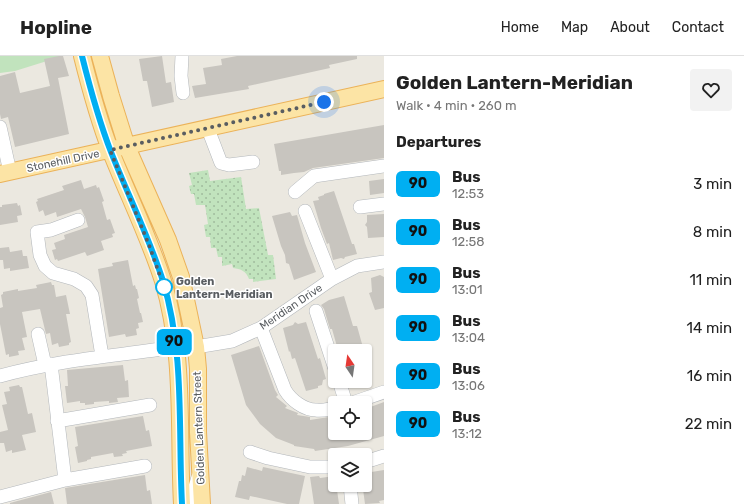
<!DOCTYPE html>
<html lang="en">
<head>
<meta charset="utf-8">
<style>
	body { margin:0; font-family:Rubik,sans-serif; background:#f2f2f2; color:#222; height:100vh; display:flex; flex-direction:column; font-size:15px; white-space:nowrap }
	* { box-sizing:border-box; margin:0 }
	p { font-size:13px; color:#767676 }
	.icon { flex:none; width:22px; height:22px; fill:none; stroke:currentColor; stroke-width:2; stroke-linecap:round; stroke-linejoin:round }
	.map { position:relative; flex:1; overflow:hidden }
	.drawer { display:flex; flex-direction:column; background:#fff; width:360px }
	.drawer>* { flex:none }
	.badge { padding:0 8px; border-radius:6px; font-size:14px; line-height:26px }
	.needle { width:26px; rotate:347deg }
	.buttons { position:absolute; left:328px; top:288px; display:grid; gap:8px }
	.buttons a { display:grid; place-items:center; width:44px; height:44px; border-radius:4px; background:#fff; box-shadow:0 1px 3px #0004; font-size:20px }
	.you { position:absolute; width:20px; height:20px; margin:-10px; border:3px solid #fff; border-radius:50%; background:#1a73e8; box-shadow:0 0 0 6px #1a73e833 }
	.map>.badge { position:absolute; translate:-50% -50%; box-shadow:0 0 0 2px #fff }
	h2 { padding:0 12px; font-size:15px; line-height:36px }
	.round { display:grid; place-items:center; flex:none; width:42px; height:42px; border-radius:4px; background:#f2f2f2 }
	.head { display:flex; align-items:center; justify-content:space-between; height:68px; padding:0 12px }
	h1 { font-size:19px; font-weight:700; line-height:30px }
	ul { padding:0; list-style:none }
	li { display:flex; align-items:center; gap:12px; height:48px; padding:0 12px }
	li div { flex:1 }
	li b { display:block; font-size:15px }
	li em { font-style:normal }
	li .badge { min-width:44px; font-weight:700; text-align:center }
	header { display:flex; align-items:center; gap:24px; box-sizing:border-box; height:56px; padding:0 20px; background:#fff; border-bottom:1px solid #e0e0e0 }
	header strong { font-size:19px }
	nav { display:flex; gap:22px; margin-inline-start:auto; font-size:14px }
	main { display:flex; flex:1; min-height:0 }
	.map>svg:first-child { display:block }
	.grass { fill:#c1e3bd }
	.garden { fill:url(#garden-dots) }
	.building { fill:#c8c5bf }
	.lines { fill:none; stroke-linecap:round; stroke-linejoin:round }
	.minor-casing { stroke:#b3b7bb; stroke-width:14 }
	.major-casing { stroke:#ebb259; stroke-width:18 }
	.minor { stroke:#fff; stroke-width:13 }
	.major { stroke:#fce4a5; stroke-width:16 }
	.line-casing { stroke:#fff; stroke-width:9 }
	.line { stroke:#00aff2; stroke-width:6 }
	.walk { stroke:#595d61; stroke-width:4; stroke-dasharray:0 7.2 }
	.stop-dot { fill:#fff; stroke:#00aff2; stroke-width:2 }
	.labels { text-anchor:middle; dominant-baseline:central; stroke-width:3; stroke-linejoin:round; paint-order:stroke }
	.street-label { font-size:11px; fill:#595d61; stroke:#fff }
	.stop-label { font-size:11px; font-weight:bold; fill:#595d61; stroke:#fff; text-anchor:start }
</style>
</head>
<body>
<header>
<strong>Hopline</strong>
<nav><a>Home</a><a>Map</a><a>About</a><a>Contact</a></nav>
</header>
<main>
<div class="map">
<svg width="384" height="448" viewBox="0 0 384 448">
	<defs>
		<pattern id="garden-dots" width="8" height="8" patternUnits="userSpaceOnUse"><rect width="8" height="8" fill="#c1e3bd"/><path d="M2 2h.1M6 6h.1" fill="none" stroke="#a0bb9d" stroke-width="1.8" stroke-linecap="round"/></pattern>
	</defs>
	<rect width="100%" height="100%" fill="#ebe8e0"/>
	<!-- grass -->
	<path class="grass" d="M0,0H63L15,15L0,17Z"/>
	<!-- garden -->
	<path class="garden" d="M208,114L210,125L241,121L246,153L259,152L268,199H273L276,223L253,226V223H249C246,215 241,213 233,212L232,208L222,210V201H218L216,192H211L210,181H206L204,169L208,168L205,149H196L194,138H191L189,130L192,129L189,117Z"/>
	<!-- building -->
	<path class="building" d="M59,0H63L69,20L58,22L69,78L15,91L8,61L1,63L0,58V20L15,16L20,37L50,30L44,3Z
		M162,0L166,27L171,26L174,46L152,51L147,25H143L139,3Z
		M237,0H357V3L329,9L330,12L248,30L249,33L195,42L192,30L206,28L203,12L222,9L221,3Z
		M384,69V102L313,112L304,116L294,117L281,119V115H279L274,88Z
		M384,123V137L370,139L369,125Z
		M81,124L84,133L96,129L97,132L99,131L104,145L102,146L107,164L110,163L115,177L112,178L113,181L101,185L104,194L87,200L85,196L58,205L57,203L55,204L52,194L56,193L54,187L65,183L64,179L88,171L85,161L81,153L57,161L56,156L45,160L43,154L39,156L36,146L38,145L37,143L64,134L62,130Z
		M334,135L352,188H354L357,198L345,201L344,203L341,202L333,204L329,187L327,188L321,172L313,145L319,144L318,141L324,139V138Z
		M17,147L18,150L20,149L22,159L17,160L18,166L0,169V151H2V149Z
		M290,156L292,160L297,159L305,187L316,216L294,224L289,208L286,207L285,199L281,190L272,160Z
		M384,158V181L368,182L367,171L365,169L367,166V159Z
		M9,191L10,196L22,194L23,200H27L29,212L10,215V212L4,213L3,204H0V192Z
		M128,204L133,230L135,229L136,233H137L139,242L137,243L140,257H141L143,266L138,267L139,272L136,273L137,279L126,281L125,278L109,281L98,213L113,210L112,207Z
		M380,219L384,221V252L375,254L369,237L372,236L371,222Z
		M51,226L52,229H54L56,241L66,239L70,258H66L71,286L69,287V289L59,291L58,287L52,289L50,277L46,278L45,274L40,253L22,256L27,281L22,282L25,294L18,295L19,299L9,301V298L6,299L0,268V252L3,251L1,239L3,238V236L18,233V235L37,232L36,229Z
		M344,240L353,270H357L364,295H357L356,291L338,294L332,273H330L324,253L321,249L329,244Z
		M295,266L298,268L306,266L318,303L320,302L326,323L323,324L322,329L318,330V332L306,335L295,302L292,303L290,295L289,296L283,272L293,269Z
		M259,290L275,334L278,339L276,341L287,350L285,352L298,357L297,359L310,361V364L335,360V377H365V353L384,346V380L348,390L315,395L314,393L294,390V389L276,382L260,368L246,349L231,299Z
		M123,309L125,325L128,324L129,341L117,342L118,346L109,347V345L94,346V348L85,349V347H80V345L67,347L65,330H68L67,314Z
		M19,329L20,331H22L28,358L32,357L36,376L22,379L26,394L12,397V394L6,396L4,387H0V376L8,374L2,349L7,348L4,336L10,335L9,331Z
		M143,360L146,375L149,374L152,390L126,395L127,397L122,398L123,400L114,401L113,397L91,401V403L87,404V405L78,407L75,391L78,390L75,371Z
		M247,411L262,415L263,411L305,420L299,448H287L250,440L249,444L235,441L239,425H241L242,419L245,420Z
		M384,414V444L379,445L380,447L365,448L363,433H365L364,429L367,426L365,417Z
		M145,419L147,435L150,434L152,448H67L65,432Z
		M319,420L320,422L335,420L339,448H314L310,421Z
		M51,436L54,448H10V447Z"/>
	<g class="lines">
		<!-- minor casing -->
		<g class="minor-casing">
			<path id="minor" d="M182,0L181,20L183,37
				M0,71L10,116
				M208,73L221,107L229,109L253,106
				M295,136L314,120L384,110
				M360,151L384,148
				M305,155L332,223
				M78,164L51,174L37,176L40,199L45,210L53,217L74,223L86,230L92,239L102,300
				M316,255L335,313
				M261,272L285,334C291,344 304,354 316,354C322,355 329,353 335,352
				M38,278L45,309
				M196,291L232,285L261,272L332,223L357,210L384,206
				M51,308L65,424
				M0,320C57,304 117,300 175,291
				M339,325L346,347
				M352,347L384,336
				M57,365L150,349
				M250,396L268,402L310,411H335
				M365,406L384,400
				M350,429L352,448
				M0,441L65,424L145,410
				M191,448L192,441L198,421"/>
		</g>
		<!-- major casing -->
		<g class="major-casing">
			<path id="major" d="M82,0C90,32 99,65 111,96C128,139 149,181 163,225C185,298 178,374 182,448
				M100,0L111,40L127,91L168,184L181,221L188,253L196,291L198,313V376L202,448
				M0,118L384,33"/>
		</g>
		<!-- minor -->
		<use href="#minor" class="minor"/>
		<!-- major -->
		<use href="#major" class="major"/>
	</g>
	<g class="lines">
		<!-- line casing -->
		<g class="line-casing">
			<path id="line" d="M82,0C90,32 99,65 111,96C128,139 149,181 163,225C185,298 178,374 182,448"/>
		</g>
		<!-- line -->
		<use href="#line" class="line"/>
		<!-- walk -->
		<path class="walk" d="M164,231L149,189L110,94L324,46"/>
	</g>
	<!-- markers -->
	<circle class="stop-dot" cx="164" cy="231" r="8"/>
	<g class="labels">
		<!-- street labels -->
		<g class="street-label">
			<text transform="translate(63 105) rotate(-12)">Stonehill Drive</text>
			<text transform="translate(291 251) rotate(-34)">Meridian Drive</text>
			<text transform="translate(199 372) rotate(-92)">Golden Lantern Street</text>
		</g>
		<!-- stop labels -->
		<g class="stop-label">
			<text x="176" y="225">Golden<tspan x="176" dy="13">Lantern-Meridian</tspan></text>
		</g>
	</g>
</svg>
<div class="buttons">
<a><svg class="needle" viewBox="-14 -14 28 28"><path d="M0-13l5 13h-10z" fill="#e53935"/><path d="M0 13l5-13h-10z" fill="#767676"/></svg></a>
<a><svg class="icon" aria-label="locate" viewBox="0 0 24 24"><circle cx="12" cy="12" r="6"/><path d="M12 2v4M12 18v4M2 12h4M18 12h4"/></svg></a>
<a><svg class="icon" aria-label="layers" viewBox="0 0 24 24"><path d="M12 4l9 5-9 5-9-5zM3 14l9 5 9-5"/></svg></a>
</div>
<div class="you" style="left:324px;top:46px"></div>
<b class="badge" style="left:174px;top:286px;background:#00aff2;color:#111">90</b>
</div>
<section class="drawer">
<div class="head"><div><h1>Golden Lantern-Meridian</h1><p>Walk · 4 min · 260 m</p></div><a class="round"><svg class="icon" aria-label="heart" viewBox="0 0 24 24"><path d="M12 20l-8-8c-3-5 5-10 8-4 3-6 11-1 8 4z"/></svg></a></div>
<h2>Departures</h2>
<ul>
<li><span class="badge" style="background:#00aff2;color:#111">90</span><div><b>Bus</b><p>12:53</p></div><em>3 min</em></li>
<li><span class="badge" style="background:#00aff2;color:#111">90</span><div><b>Bus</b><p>12:58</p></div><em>8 min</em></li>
<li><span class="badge" style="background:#00aff2;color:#111">90</span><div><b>Bus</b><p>13:01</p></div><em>11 min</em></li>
<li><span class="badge" style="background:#00aff2;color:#111">90</span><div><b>Bus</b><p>13:04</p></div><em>14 min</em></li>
<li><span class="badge" style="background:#00aff2;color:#111">90</span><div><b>Bus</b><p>13:06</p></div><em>16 min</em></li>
<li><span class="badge" style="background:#00aff2;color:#111">90</span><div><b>Bus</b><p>13:12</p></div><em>22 min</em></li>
</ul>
</section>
</main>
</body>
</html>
